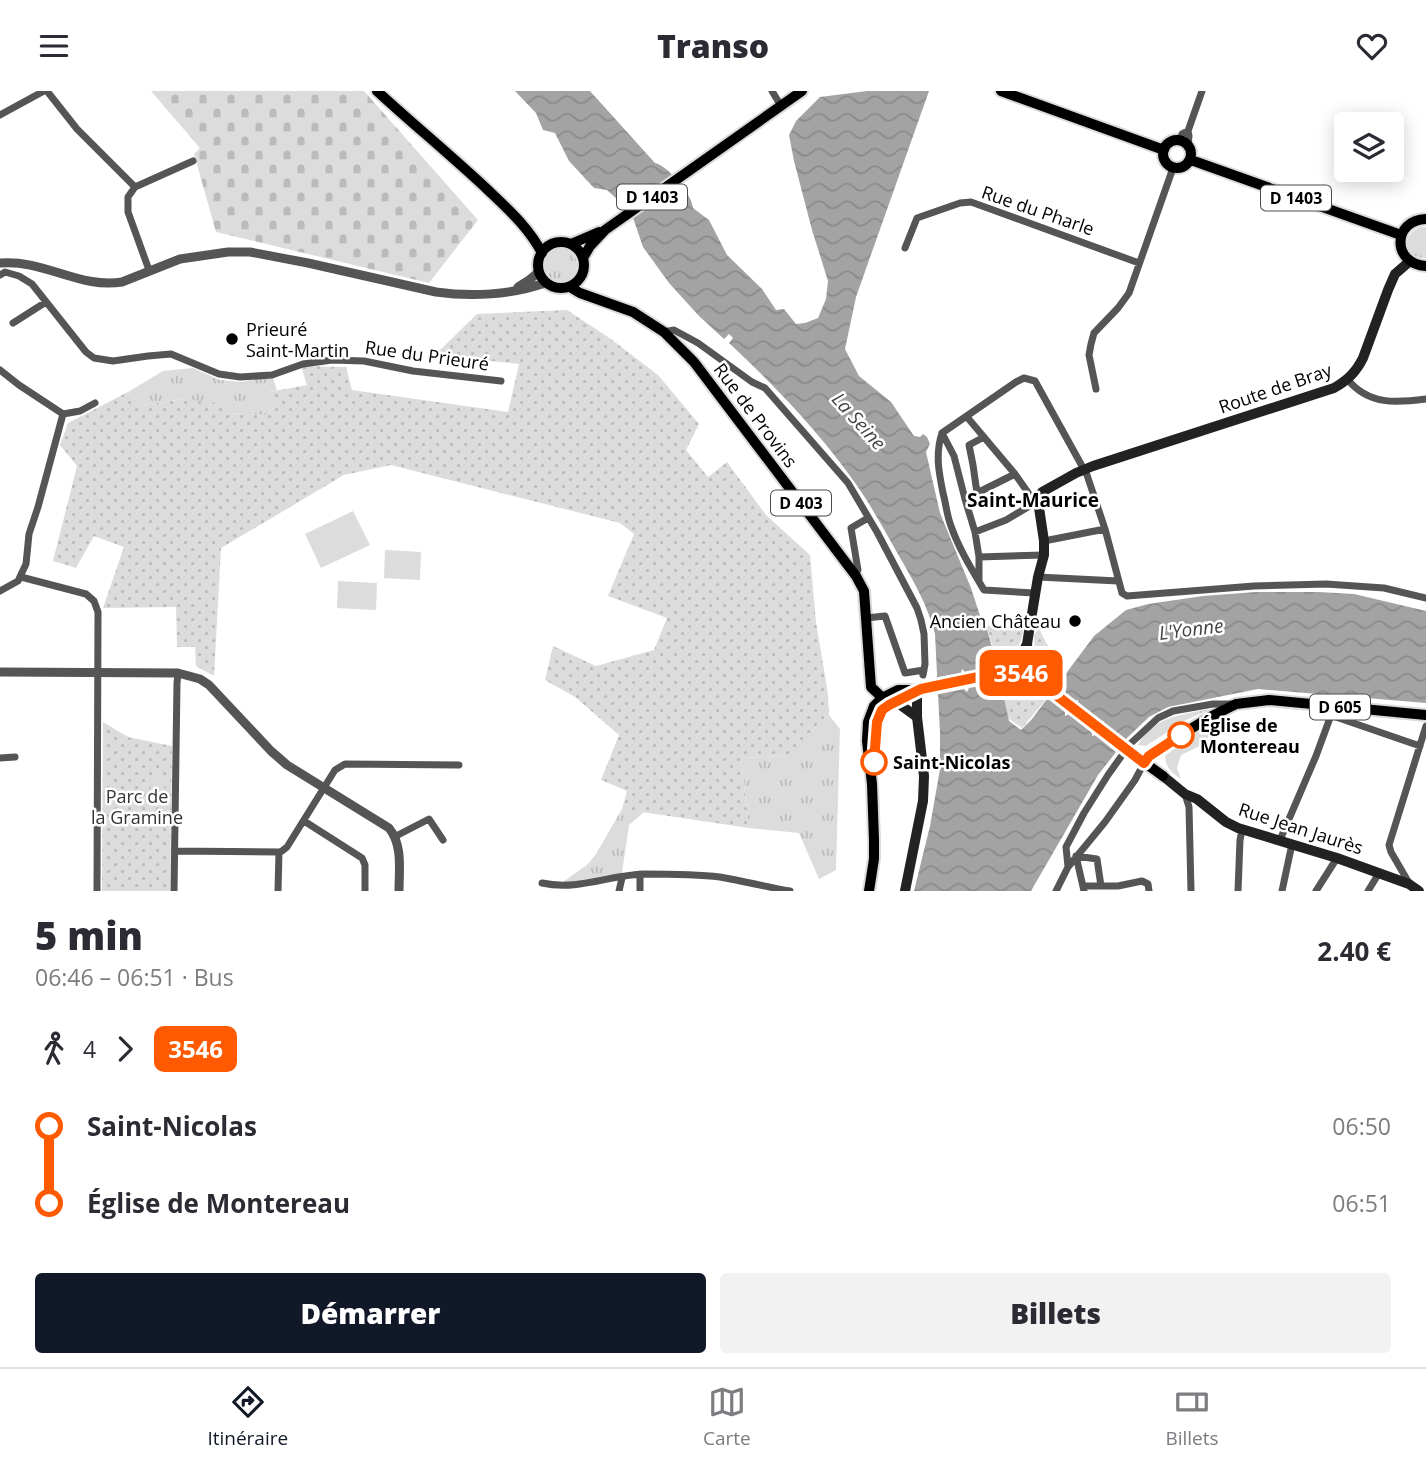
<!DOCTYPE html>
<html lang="fr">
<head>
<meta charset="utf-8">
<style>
	body { margin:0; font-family:"Open Sans",sans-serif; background:#f2f2f3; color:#2b2b33; height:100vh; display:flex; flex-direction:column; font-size:26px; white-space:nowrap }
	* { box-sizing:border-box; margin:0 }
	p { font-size:23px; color:#7c7c81 }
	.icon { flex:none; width:38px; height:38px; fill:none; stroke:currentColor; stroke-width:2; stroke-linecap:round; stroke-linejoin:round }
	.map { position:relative; height:800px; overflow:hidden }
	.panel { display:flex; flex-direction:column; background:#fff; flex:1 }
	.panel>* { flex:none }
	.badge { padding:0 14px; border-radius:10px; font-size:24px; line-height:46px }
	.fabs { position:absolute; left:1334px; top:21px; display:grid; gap:14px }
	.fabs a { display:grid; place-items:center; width:70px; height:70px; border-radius:7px; background:#fff; box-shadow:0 4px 18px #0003; font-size:35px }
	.map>.badge { position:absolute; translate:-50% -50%; box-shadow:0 0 0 4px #fff }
	.legs { display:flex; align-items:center; gap:10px; height:77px; padding:0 35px; font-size:23px }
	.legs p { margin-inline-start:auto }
	.headline { display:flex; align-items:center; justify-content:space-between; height:119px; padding:0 35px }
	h1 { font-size:38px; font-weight:800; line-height:52px }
	.button { display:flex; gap:14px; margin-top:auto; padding:14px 35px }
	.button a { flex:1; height:80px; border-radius:7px; background:#111827; color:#fff; font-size:28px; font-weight:800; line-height:80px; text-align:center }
	.button a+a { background:#f2f2f3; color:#2b2b33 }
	ul { padding:0 35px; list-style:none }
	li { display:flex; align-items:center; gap:24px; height:77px; font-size:26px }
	li i { display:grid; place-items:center; width:10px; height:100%; margin:0 9px; background:currentColor }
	li i::after { content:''; width:18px; height:18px; margin:-9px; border:5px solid; border-radius:50%; background:#fff }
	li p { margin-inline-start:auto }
	li:first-child i { background:linear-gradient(#0000 50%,currentColor 0) }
	li:last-child i { background:linear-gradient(currentColor 50%,#0000 0) }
	header { display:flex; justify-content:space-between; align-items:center; height:91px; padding:0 35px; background:#fff; font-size:32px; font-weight:800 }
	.tab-bar { display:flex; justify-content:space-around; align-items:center; height:98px; border-top:2px solid #e1e1e2; background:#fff; font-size:19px; color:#7c7c81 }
	.tab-bar a { display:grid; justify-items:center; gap:4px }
	.tab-bar .active { color:#111827 }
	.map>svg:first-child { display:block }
	.grass { fill:url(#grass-tufts) }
	.cemetery { fill:url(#cemetery-stones) }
	.park { fill:url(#park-dots) }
	.garden { fill:#dcdcdc }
	.water { fill:url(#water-waves) }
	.pier { fill:#fff }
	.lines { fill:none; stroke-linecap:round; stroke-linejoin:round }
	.primary-casing { stroke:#dbdbdb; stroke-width:14 }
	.minor { stroke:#555; stroke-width:7 }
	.tertiary { stroke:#555; stroke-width:9 }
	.secondary { stroke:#222; stroke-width:10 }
	.primary { stroke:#000; stroke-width:10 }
	.primary-bridge-casing { stroke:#dbdbdb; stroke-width:14; stroke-linecap:butt }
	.primary-bridge { stroke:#000; stroke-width:10 }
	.line-1-casing { stroke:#fff; stroke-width:16 }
	.line-1 { stroke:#ff5a00; stroke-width:10 }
	.poi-dot { fill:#000; stroke:#fff; stroke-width:2.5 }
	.stop-1-dot { fill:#fff; stroke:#ff5a00; stroke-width:3.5 }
	.labels { text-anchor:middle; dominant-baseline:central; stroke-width:5; stroke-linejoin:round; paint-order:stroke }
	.shield { fill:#fff; stroke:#4c4c4c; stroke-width:2 }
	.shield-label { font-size:16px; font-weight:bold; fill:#000 }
	.street-label { font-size:18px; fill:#000; stroke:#fff }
	.poi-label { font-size:18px; fill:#000; stroke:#fff; text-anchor:start }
	.stop-label { font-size:18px; font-weight:bold; fill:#000; stroke:#fff; text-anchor:start }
	.park-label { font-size:18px; fill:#333; stroke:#fff }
	.water-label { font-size:19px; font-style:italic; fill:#444; stroke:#fff }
	.neighbourhood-label { font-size:19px; font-weight:bold; fill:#000; stroke:#fff }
</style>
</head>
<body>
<header><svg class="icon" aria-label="menu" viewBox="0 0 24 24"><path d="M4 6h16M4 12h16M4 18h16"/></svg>Transo<svg class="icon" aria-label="heart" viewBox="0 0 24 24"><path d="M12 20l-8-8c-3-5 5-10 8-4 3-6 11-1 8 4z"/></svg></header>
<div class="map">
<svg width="1426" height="800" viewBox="0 0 1426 800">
	<defs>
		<pattern id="grass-tufts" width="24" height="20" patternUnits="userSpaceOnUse" patternTransform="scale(1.75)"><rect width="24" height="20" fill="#dcdcdc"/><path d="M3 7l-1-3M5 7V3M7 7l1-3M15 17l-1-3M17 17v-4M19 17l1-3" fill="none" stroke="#bbb"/></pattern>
		<pattern id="cemetery-stones" width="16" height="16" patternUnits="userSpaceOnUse" patternTransform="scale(1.75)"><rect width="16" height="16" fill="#dcdcdc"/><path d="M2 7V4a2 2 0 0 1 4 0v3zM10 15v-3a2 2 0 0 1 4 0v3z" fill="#bbb"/></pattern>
		<pattern id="park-dots" width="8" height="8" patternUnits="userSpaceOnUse" patternTransform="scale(1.75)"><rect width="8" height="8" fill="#dcdcdc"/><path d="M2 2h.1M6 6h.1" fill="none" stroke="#bbb" stroke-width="1.8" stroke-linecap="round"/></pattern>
		<pattern id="water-waves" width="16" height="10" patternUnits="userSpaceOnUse" patternTransform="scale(1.75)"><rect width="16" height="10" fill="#a3a3a3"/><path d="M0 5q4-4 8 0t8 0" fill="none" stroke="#8b8b8b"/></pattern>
	</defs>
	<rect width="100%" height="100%" fill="#fff"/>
	<!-- grass -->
	<path class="grass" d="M1420,136H1426V167C1404,167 1400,145 1420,136Z
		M543 174a17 17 0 1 1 34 0a17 17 0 1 1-34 0Z
		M193,277L220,289L242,291L272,284L277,299L265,302L277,315L265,324L227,322L185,308L143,314L128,301L163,280Z
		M1210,618L1184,630L1146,655L1138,654C1150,627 1183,623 1210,618Z
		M829,624L840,638L836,779L819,788L799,742L749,737L741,667L786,665Z
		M1214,636L1204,653L1181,664L1177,677L1181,688C1171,681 1166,677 1165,665C1177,654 1198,637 1214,636Z
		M622,718L644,721L629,734L622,782L594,791L560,793L588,773L596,763Z"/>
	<!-- cemetery -->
	<path class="cemetery" d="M151,0H364L478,129L429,192L216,141L194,63L200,57Z"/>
	<!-- park -->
	<path class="park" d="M567,219L611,248L658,284L699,333L686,359L708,386L727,371L766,424L810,464L816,531L828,603L829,624L809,643L802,659L786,665L741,667L749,737L622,718L627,700L601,689L619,644L575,606L545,589L553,555L596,575L654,559L667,527L608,505L634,443L620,432L391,374L344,384L221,457L214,585L196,575L195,556H177L176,516L103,517L124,456L94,445L76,477L53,470L77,375L60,354L68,332L128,301L143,314L185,308L225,313L227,322L265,324L277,315L264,302L307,294L301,275L346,276L352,299L508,321L519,273L435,264L477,223Z
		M1025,533C1020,555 1019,563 998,572L986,535Z
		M1039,537L1046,552L1062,569L1047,586C1036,572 1035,561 1034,544Z
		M1014,592L1030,597L1047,607L1022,637L1008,627L1002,593Z
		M103,631L128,646L172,655L170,800H102Z"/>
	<!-- garden -->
	<path class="garden" d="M353,420L370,454L321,477L305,443Z
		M385,459L421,461L420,489L384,487Z
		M338,490L377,492L376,519L337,517Z
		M151,684L165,685L163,717L150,715Z"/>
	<!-- water -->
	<path class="water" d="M515,0H590L655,72C668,75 692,103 693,117L709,129L727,164L762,198L776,219L784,218L796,233L805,232L818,227L826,208L828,190L812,139L794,70L789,44L796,30L820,6L867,0H929L856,206L845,258L859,285L891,311L914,345L920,346L923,343L927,346L930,353L926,361L940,422L971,497L983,534L986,535L997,574L1009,630L1021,639L1032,628L1094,545L1126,519L1148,513L1203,505L1256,501H1319L1354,503L1426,520V612L1258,598L1168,616L1149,626L1128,646L1098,684L1031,800H914L930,735L940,678V642L935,543C928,515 913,489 899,465C886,442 873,418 858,396C821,343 776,296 729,252L733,247L729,243L724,248L699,225L669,192L643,156L631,121L607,99L594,97L569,70L555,42L543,39L536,22Z"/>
	<!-- pier -->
	<path class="pier" d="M997,574L1001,591L969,597L967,601L964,598L934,604L933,587L961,582L962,578L965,581Z
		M1054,593L1074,610L1078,609V613L1101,631L1104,630V633L1125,650L1128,646L1131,648L1116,667L1114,665L1116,661L1095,644L1092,645V641L1069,623L1065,625V621L1045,605Z"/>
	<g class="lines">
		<!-- primary casing -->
		<g class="primary-casing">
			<path id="primary" d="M377,0C414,34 453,66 489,100C509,119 529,137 542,162
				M1001,0L1164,59
				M1163 63a14 14 0 1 1 28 0a14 14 0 1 1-28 0Z
				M1191,69L1401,144
				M1426,128C1392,129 1392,173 1426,175
				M538 174a23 23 0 1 1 46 0a23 23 0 1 1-46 0Z
				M571,153L599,141
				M583,167L590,155L605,139L802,0
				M570,196L580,202L633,221L664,241L694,271L856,485L864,500L871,596L889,613
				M1131,662L1163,685
				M874,666C875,649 873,624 889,613C897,608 906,605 914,600
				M1144,672L1149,665L1163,655L1210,626L1236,613L1269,609L1426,624
				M869,800L874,768V749L872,693L867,650L868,631L874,615L882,607L898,599H917L1007,580L1030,584L1046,595"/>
		</g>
		<!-- minor -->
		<path class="minor" d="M47,0L77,38L135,96L128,106V121L149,179
			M772,0L781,15
			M0,24L44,0
			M1180,49L1182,43L1188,40
			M1188,53L1189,45L1188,40L1202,0
			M135,96L193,70
			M905,157L917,127L960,112L971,111L1139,172
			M0,184L5,181L19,185L32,193L86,261L94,267L113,270L148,265L171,263L219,283L240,286L272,284L303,273L332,269L364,270L413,280L501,290
			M13,232L46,211
			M664,241L674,239L698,252L752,291L765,297L848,392L877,441L917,517L921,529L924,543L925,573L923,584
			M0,279L19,294L63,323L38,416L29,443L26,473L18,490L0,500
			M1348,289C1369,314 1396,312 1426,308
			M1096,298L1089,264L1091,253L1094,242L1118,217L1129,202L1173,77
			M63,323L80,320L95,312
			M967,326L1015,383L1029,403L1038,407
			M942,342L1016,291L1024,287L1035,290L1087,384L1105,438L1122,502L1127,505L1254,495L1326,493L1384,497L1426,507
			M942,342C935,363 939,382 943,402C946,413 947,425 951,435C959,458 972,479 984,499L1035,502
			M942,342L954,365L965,408L975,441L979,466V489
			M977,402L973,374L969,354L984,346
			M965,408L1015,383
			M975,441L1006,429L1038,410
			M1044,450L1105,438
			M979,466L1044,464
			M854,482L858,479L851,437L868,427
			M21,486L86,503L94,510L98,521L97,800
			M1038,486L1118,490
			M866,527L885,525L905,582L924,579
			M1315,616L1330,624L1420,655
			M0,667L15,666
			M1185,703L1189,716L1191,800
			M304,730L362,767L365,774V800
			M396,745L429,728L443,749
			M1280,749L1316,665L1334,616
			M175,760L279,761L278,800
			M279,761L282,760L287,756L335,679L345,673L459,674
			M1068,776L1105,731L1135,689L1144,672
			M542,792C578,800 609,784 644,783C669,783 695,783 720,786C743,790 767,796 790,800
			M1409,792L1391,761L1389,754L1426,635
			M1083,795H1118L1142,790L1148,793L1149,800
			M174,800L177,592L178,582
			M619,800L622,787
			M640,800V783
			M1056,800L1068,776L1066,756L1084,722L1108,684L1130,653L1158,627L1173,620L1213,613H1232
			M1084,800L1076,765L1097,768L1101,795
			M1238,800L1240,749L1242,739
			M1282,800L1292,753
			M1316,800L1337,767
			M1368,800L1379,782"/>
		<!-- tertiary -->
		<path class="tertiary" d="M0,172C43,168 80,198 122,191L180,168L228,161H250L308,172L436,201C471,206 511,204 545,192
			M518,196L529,189L539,181
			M0,581L178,582L200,588L209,594L271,660L287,674L389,737C403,754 399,779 399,800"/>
		<!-- secondary -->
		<path class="secondary" d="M1014,580L1027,553
			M1030,584L1027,553L1038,486L1044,464V450L1038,410V407L1042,401L1076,382L1093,375L1334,297C1348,289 1356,281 1363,267L1388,199L1395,183L1410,170
			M895,610L917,626
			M1163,685L1185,703L1197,708L1226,731L1238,737L1337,767L1409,793L1419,800
			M905,800L923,710L924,685L917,626V599"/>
		<!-- primary -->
		<use href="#primary" class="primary"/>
		<!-- primary-bridge casing -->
		<g class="primary-bridge-casing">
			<path id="primary-bridge" d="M1046,595L1131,662"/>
		</g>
		<!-- primary-bridge -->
		<use href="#primary-bridge" class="primary-bridge"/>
	</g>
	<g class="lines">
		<!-- line-1 casing -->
		<g class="line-1-casing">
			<path id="line-1" d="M874,671L877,631L882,619L889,614L921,598L1007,580L1030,584L1144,672L1149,665L1181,644"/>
		</g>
		<!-- line-1 -->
		<use href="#line-1" class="line-1"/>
	</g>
	<!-- markers -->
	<g class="poi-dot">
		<circle cx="232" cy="248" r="7"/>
		<circle cx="1075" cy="530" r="7"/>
	</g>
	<g class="stop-1-dot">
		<circle cx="1181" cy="644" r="12"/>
		<circle cx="874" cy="671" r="12"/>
	</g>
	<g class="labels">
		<!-- shield labels -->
		<g class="shield">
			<rect x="617" y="93.5" width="70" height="25" rx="5"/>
			<rect x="1261" y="94.5" width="70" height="25" rx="5"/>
			<rect x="771" y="399.5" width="60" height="25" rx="5"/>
			<rect x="1310" y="603.5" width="60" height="25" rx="5"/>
		</g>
		<g class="shield-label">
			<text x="652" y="106">D 1403</text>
			<text x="1296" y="107">D 1403</text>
			<text x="801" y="412">D 403</text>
			<text x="1340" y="616">D 605</text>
		</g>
		<!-- street labels -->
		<g class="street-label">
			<text transform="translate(1038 119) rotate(19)">Rue du Pharle</text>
			<text transform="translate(427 264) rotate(8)">Rue du Prieuré</text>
			<text transform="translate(1275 297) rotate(-19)">Route de Bray</text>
			<text transform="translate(756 324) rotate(53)">Rue de Provins</text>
			<text transform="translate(1301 737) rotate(18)">Rue Jean Jaurès</text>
		</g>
		<!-- poi labels -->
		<g class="poi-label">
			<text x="246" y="238">Prieuré<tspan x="246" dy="21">Saint-Martin</tspan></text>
			<text x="1061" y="530" text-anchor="end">Ancien Château</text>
		</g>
		<!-- stop labels -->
		<g class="stop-label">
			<text x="1200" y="634">Église de<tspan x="1200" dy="21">Montereau</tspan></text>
			<text x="893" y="671">Saint-Nicolas</text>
		</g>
		<!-- park labels -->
		<g class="park-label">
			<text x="137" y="705">Parc de<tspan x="137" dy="21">la Gramine</tspan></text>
		</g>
		<!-- water labels -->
		<g class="water-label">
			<text transform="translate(859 330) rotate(48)">La Seine</text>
			<text transform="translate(1191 538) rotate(-7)">L'Yonne</text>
		</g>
		<!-- neighbourhood labels -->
		<g class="neighbourhood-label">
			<text x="1033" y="409">Saint-Maurice</text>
		</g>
	</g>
</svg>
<div class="fabs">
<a><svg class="icon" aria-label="layers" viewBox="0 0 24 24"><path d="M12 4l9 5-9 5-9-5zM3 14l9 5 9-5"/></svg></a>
</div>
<b class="badge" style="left:1021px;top:582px;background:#ff5a00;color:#fff">3546</b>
</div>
<section class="panel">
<div class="headline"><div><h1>5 min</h1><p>06:46 – 06:51 · Bus</p></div><b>2.40 €</b></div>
<div class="legs"><svg class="icon" aria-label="walk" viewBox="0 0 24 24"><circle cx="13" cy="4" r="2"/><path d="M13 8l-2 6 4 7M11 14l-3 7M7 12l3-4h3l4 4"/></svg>4<svg class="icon" aria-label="forward" viewBox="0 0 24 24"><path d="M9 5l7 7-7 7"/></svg><b class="badge" style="background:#ff5a00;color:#fff">3546</b></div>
<ul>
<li><i style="color:#ff5a00"></i><b>Saint-Nicolas</b><p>06:50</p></li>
<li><i style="color:#ff5a00"></i><b>Église de Montereau</b><p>06:51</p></li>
</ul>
<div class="button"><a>Démarrer</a><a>Billets</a></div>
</section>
<nav class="tab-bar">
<a class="active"><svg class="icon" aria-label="directions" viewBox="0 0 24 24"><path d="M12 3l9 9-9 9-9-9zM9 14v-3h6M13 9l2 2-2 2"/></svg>Itinéraire</a>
<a><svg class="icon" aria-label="map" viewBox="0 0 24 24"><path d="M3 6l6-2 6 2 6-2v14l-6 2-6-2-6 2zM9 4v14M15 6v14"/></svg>Carte</a>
<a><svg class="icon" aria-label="tickets" viewBox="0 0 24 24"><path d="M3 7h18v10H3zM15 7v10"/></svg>Billets</a>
</nav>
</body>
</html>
